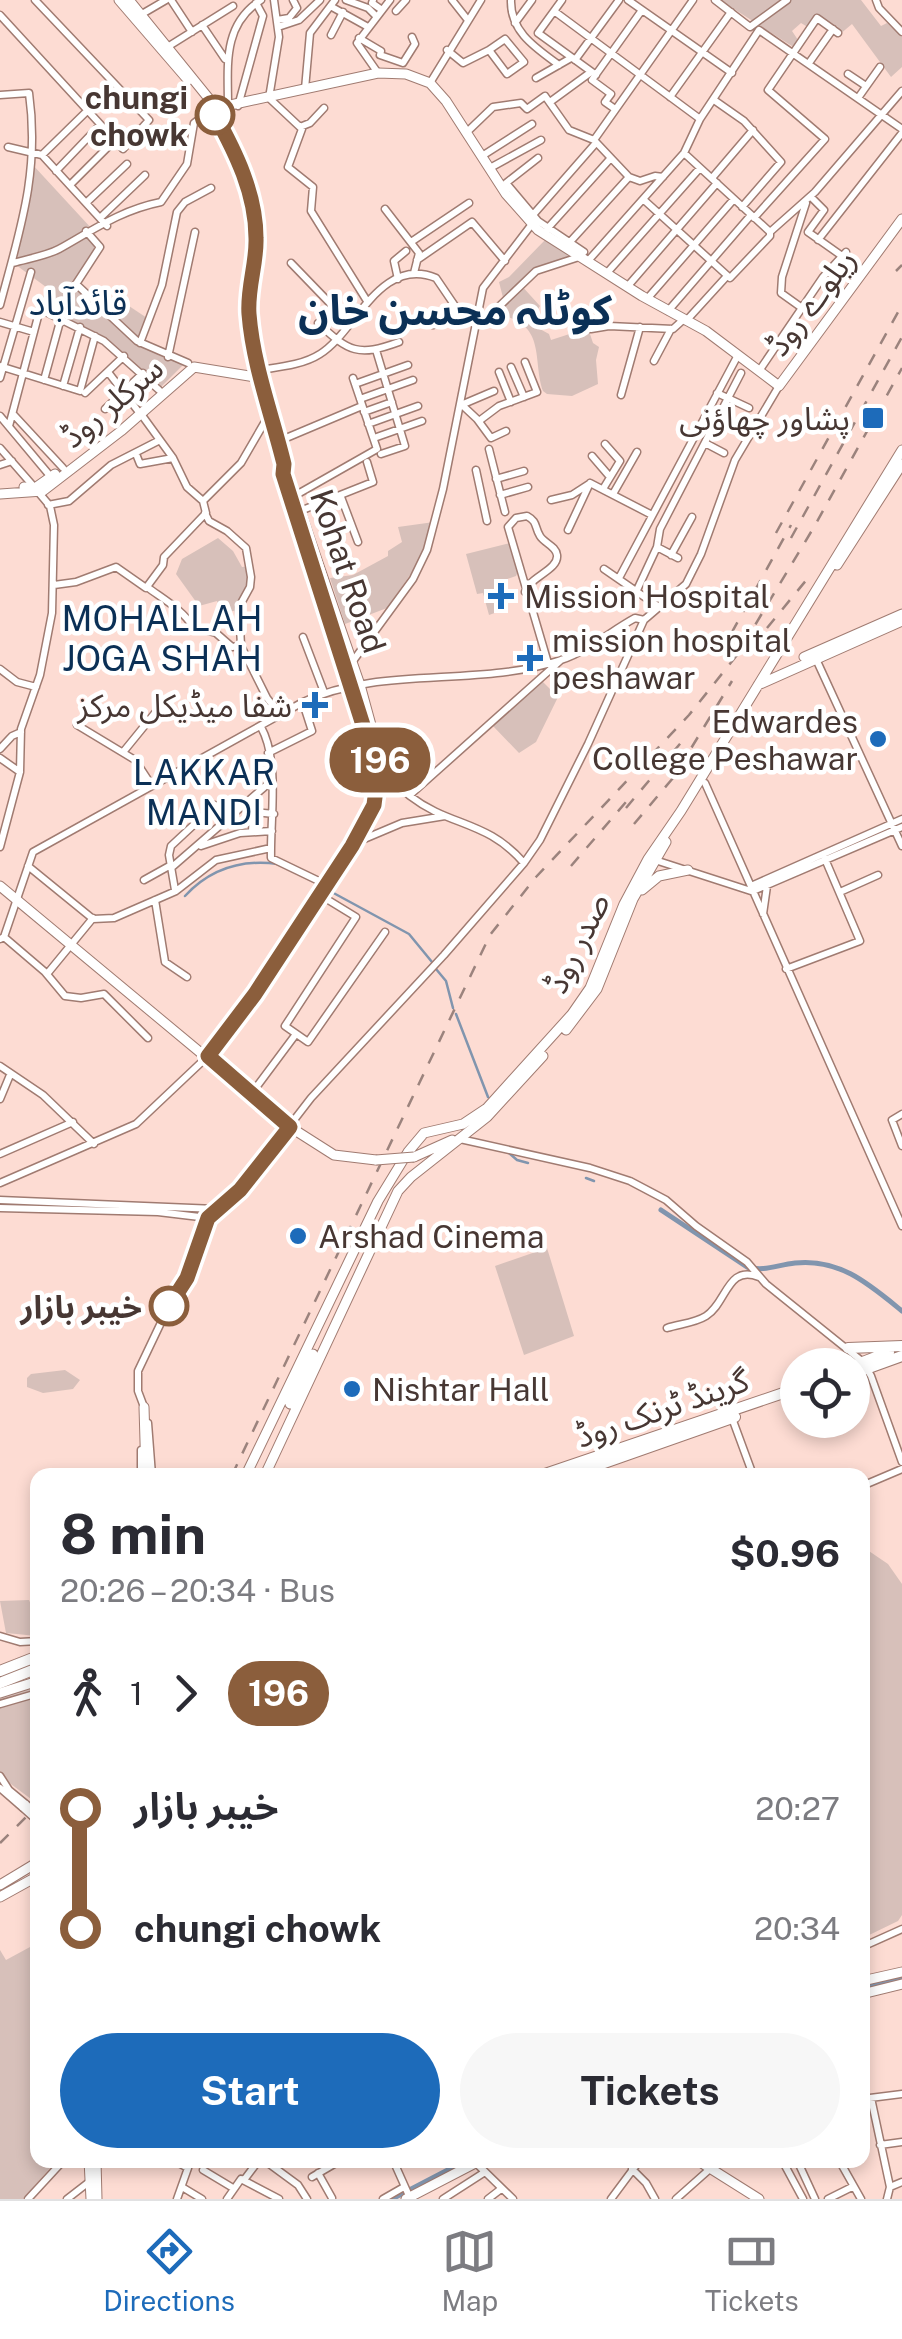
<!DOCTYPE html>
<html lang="en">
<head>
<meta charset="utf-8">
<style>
	body { margin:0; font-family:"Public Sans","Noto Sans Arabic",sans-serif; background:#f7f7f7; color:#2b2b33; height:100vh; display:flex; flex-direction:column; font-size:38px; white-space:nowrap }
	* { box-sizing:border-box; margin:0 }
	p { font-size:32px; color:#7c7c81 }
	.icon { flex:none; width:55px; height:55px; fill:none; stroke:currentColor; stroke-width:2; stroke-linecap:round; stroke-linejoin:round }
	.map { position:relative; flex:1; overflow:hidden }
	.drawer { position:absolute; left:30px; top:1468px; width:840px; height:700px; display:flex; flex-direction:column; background:#fff; border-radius:20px; box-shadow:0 5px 15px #0003 }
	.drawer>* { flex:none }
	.badge { padding:0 20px; border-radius:32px; font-size:35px; line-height:65px }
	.fabs { position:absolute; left:780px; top:1348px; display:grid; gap:20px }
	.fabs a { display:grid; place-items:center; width:90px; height:90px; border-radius:50%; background:#fff; box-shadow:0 5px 15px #0003; font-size:50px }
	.map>.badge { position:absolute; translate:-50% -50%; box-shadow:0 0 0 5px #fff }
	.legs { display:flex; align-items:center; gap:15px; height:110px; padding:0 30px; font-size:32px }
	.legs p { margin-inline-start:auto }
	.overview { display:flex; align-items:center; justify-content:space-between; height:170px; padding:0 30px }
	h1 { font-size:55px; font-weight:700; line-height:75px }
	.cta { display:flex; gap:20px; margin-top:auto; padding:20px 30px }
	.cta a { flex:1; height:115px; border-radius:60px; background:#1d6bba; color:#fff; font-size:40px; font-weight:700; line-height:115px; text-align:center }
	.cta a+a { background:#f7f7f7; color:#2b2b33 }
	ul { padding:0 30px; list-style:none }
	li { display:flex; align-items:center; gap:35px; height:120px; font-size:38px }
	li i { display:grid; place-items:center; width:15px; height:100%; margin:0 12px; background:currentColor }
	li i::after { content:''; width:25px; height:25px; margin:-12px; border:8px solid; border-radius:50%; background:#fff }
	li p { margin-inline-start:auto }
	li:first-child i { background:linear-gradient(#0000 50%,currentColor 0) }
	li:last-child i { background:linear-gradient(currentColor 50%,#0000 0) }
	.tab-bar { display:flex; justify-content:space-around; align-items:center; height:140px; border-top:2px solid #e1e1e2; background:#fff; font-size:28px; color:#7c7c81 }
	.tab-bar a { display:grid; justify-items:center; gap:5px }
	.tab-bar .active { color:#1d6bba }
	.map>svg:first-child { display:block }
	.green { fill:#d7c0ba }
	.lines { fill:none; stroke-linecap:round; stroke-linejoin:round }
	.stream { stroke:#8195ae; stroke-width:2.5 }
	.canal { stroke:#8195ae; stroke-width:5 }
	.minor-casing { stroke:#a07b71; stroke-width:9 }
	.major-casing { stroke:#a07b71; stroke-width:11 }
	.highway-casing { stroke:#a07b71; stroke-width:12 }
	.minor { stroke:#fff; stroke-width:6 }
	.major { stroke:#fff; stroke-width:9 }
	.highway { stroke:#fff; stroke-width:10 }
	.rail { stroke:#9b837d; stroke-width:2.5; stroke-dasharray:12 12; stroke-linecap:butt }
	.minor-bridge-casing { stroke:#a07b71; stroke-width:9; stroke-linecap:butt }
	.major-bridge-casing { stroke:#a07b71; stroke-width:11; stroke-linecap:butt }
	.minor-bridge { stroke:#fff; stroke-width:6 }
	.major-bridge { stroke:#fff; stroke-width:9 }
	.line-1-casing { stroke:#fff; stroke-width:22 }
	.line-1 { stroke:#8b5e3c; stroke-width:15 }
	.stop-1-dot { fill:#fff; stroke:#8b5e3c; stroke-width:5 }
	.poi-dot { fill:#1d6bba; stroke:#fff; stroke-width:4 }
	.labels { text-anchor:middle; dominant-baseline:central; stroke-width:9; stroke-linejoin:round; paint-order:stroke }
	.stop-label { font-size:32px; font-weight:bold; fill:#473733; stroke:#fff; text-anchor:end }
	.street-label { font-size:32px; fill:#473733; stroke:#fff }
	.poi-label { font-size:32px; fill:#473733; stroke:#fff; text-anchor:start }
	.neighbourhood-label { font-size:35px; fill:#0b3056; stroke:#fff }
	.district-label { font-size:42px; font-weight:bold; fill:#0b3056; stroke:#fff }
</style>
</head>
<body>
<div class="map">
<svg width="902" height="2199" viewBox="0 0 902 2199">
	<rect width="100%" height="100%" fill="#fddcd3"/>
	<!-- green -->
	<path class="green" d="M720,0H861L881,26L887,23L902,37V67L891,77L852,24L839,35L824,22L811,29L801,23L792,31L798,40L795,48Z
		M32,164L92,229L88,233L101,250L77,282L113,315L123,302L147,318L137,341L183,365L161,387L116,351L40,309L46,287L16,265Z
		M545,240L577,260L536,271L520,284L540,306L529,323L549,334L551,340L588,328L593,343L599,347L596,360L598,384L572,396L547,394L543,391C533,362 545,329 508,317L499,282L509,277Z
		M434,522L426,552L387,608L345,624L330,578L353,575L388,556V551L402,542L398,527Z
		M218,538L233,551L242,567L251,566V577L239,610L221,613L217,601L199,606L176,574L182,559Z
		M510,543L518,572L516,576L499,582L506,609L489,615L483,593L477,594L466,554Z
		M542,681L558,697L536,742L519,753L493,726Z
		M547,1248L574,1336L524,1355L495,1266Z
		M65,1370L80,1380L73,1389L43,1393L27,1387V1378L31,1374Z
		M863,1547L888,1564L902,1584V1915L898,1921L863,1938Z
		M29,1600L32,1607H37V1636L6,1633L0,1601Z
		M37,1686V1792L31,1799L0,1776V1696Z
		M30,1947L38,1957V2160H57L23,2199H0V1950L6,1960Z"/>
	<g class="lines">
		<!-- stream -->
		<path class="stream" d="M328,890L409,934L432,962
			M185,896C210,869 241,859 278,864
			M436,969L446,981L453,1008
			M456,1014L488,1097
			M509,1153L517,1160L528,1163
			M586,1178L594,1181"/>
		<!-- canal -->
		<path class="canal" d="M661,1210L747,1267C764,1272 777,1265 795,1263C840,1258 870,1285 902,1311
			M862,1988L902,1978
			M392,2199L467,2160"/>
		<!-- minor casing -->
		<g class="minor-casing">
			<path id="minor" d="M171,0L192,32
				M274,0L279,37L269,98L302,129L288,167L313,187L311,211L367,301
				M346,0L368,8L377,17
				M373,0L372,3L382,10
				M452,0L467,19
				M511,0C510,32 536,48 559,65
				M562,0L538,33L596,75
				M628,0L732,73
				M715,0L750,27L787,0
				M876,0L879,8L902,32
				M332,7L368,27
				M396,11L406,0
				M554,11L700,119
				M142,14L166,0
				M0,15L123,149L149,120L35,0
				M277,20L289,18L297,8L293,0
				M515,23L532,0
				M202,25L225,59
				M278,27L299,20L320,0
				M331,35L343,12
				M359,38L381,51L380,55L403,63L415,44L412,37
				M169,46L233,6
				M447,50L463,63L489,50L507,74L524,62L505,39L489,50
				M575,60L619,0
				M809,63L833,29
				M378,73L357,43L390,0
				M848,74L866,86
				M536,78L571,58
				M430,83L481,0
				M305,89L310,33L335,0
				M0,95L29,93C40,172 20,230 0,305
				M670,97L731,12
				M858,98L880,67
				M714,100L744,121L781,162L742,207
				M550,102L591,72
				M228,106C228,66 222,25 261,0
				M238,106L263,16L256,3
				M615,109L605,102L611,94L592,80L642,10
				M300,127L310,123L324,108
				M467,132L493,107L521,103L527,109L545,96L569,130L594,140L629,177L640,181L655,176L663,177
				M594,140L693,0
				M8,147L42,155L107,226
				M42,155L87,111
				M482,156L532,124
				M538,158L506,183L538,221L584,252
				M490,168L541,140
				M56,171L100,125
				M712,178L753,130
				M70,185L114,141
				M811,197L824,210L808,232L842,256
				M644,200L730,278L770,236V232L684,153
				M86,203L127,164
				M385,209L419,253L414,273
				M532,216L595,144
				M100,218L145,175
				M754,218L825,139L768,90L817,18L838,33
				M547,229L610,159
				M86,231L100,247L76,284L137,341L188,363
				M770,232L815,192L902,91
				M818,240L902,133
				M411,242L469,203
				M569,243L629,177
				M417,260L472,222L505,261
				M587,262L684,153L700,119L759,30L902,129
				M13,263C26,259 46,256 59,249C93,230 121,210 161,202L187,164L194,123L212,109
				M291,263L349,323
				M606,274L700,168
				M398,279L394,261L406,251
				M627,287L717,183
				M647,299L734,199
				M802,308L781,293L782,277L806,203
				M668,311L751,215
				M686,321L727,276
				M0,322L34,332
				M318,323C349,352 358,357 399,342
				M433,325L462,313
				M591,329L609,326L673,329L684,319
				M140,343L162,285L177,212L185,202L211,188
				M376,350L405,446L381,454
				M168,357L195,232
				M654,361L671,329
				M0,366L80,391L95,336
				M511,367L524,397
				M260,370C279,367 303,365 320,354C355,333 380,255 436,278L455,306L476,322L487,318L536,271L579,257
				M759,371L823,277L846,252
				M108,372L138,411
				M499,372L511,402
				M0,378L31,272
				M44,380L61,318
				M355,384L408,365
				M63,386L80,327
				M85,393L124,356
				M717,393L749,408
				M621,395L640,327
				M360,399L413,380
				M461,404L477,419L491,438L506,431
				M461,405L494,391
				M105,409L143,373
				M364,412L392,402
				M13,414L63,468
				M141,414L173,458L187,487L203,501
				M0,416L51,477
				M479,421L499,406L537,392L525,362
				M368,424L418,406
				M9,426L40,309L104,341L159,390
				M374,438L422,421
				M279,441L362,406
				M705,443L724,453
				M0,448L35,488
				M489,449L505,512
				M136,454L140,464L173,458
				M592,456L610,477
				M0,465L12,461
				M476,470L487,521
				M496,479L524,471
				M590,483L652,515
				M603,489L620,461L605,444
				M613,494L637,452
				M296,495L377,449L353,378
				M500,495L528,487
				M341,497L358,542
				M551,500L572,495L589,484
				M48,505L69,501L111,465L160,440
				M205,513L209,521L227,531L246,548L251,577L250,587L239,607L241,646L267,698L281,716
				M295,513L373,482L367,462
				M568,530L590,483
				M657,547L678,558
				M671,555L692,517
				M604,569L659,607
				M619,578L738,355
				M54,585L76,582L116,567L146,588L163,565L164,557L206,513L203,501L241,463L270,413
				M147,587C163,599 183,610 193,627L216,633L232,647L241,646
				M637,590L657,547L660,529L741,373
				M525,592C529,577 559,570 557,555C556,546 544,543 540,536C534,526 538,522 527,516L516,518L508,527L548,663
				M303,637L324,692
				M816,659L902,846
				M353,661L413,579L427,550L443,489L483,288L532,224
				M0,669L17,682L36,687
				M77,725L135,760L152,786
				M261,727C280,761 270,820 271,858L325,884
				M0,749L12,736L21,732
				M124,751L159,708L180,716
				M268,753L312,731L303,703
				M0,758L20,772
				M380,758C389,771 398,786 410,796C450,827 487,820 524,863
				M705,783L902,1226
				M410,795L561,660
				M253,812L274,814
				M252,831L254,799
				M357,842L402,823L445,816
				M201,846L240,833L272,831
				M0,847L20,772L21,729L40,675L52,613L54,525L50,506L39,493
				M655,860L754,892
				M28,866L93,919L114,918L176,891L216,860L271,848
				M171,868L269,783
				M144,880L171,865
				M751,886L902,819
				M175,890L169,855L171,846L215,805
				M753,891L902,827
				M840,892L878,875
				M320,895L356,917L285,1026L308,1042L385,932
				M155,900L165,962L187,977
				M763,914L767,886
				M4,937L45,972L65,996L81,998L104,994L148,1038
				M0,939L4,937L33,852L303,702C382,665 478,688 561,660C588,651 611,631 635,618L644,620
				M786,969L860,941L825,859
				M47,974L93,918
				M0,1066L43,1095L94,1144
				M252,1093L296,1034
				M0,1099L10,1075
				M902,1114L892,1120L902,1146
				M460,1139L590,1168L630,1181L666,1200L696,1226L747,1262L766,1284L863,1362L871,1376L902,1462
				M0,1154L73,1122
				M0,1183L136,1124L208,1056
				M0,1200L216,1209
				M0,1208L158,1212L208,1218
				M667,1328C679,1324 695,1323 706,1316C727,1303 727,1264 759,1277
				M144,1407L138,1391V1371L167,1310L187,1278L208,1218L240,1190L311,1098L444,955L524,863L540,840L588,744L644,620L686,584L701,554L735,460L779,386
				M732,1418L753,1475
				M148,1423L152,1475
				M141,1475V1450
				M862,1486L902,1469
				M0,1636L20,1642L38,1641
				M0,1704L38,1693
				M0,1776L9,1790L26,1804
				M0,1788L23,1808
				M862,1947L902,1929
				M871,2098L890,2187
				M862,2099L902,2094
				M880,2145L902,2142
				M173,2160L188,2168L177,2199
				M264,2160L298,2185L307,2199
				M393,2160L410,2198
				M782,2160L803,2199
				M797,2160L815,2199
				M839,2160L861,2199
				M476,2163L513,2199
				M632,2169L646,2183L655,2199
				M203,2170L233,2188
				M318,2173L332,2198
				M312,2177L341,2160
				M244,2180L259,2160
				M182,2187L202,2199
				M28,2199L64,2160
				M67,2199L89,2182
				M227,2199L241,2179L279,2199
				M383,2199L404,2187
				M443,2199L485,2172
				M488,2199L501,2189
				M611,2199L640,2160
				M676,2199L720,2160
				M828,2199L852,2187
				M887,2199L890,2187L902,2182"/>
		</g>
		<!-- major casing -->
		<g class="major-casing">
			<path id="major" d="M119,0L188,80
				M129,0L210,100L212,109L238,156L252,207L256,238L249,310L261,378L284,464L360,685L380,758L374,805L352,846L255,993L208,1056
				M212,109L378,73L406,74L430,83L446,101L506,194L538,230L642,296L706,331L779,386L902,219
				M24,487L35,488L55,474
				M0,494L43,491L121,431L194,367L261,378
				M837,565L902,464
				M316,573L370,747L379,756
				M804,657L902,614
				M758,685L902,621
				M0,886L290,1127L334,1155L376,1160
				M642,890L659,876L688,870
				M566,1030L597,989L633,899L666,842
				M414,1157L452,1140
				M290,1404L313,1354
				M144,1407L146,1475
				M246,1475L378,1201L408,1152L424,1133L463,1124L487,1108L572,1014L590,988L624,904L648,859L681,811L902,450
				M265,1475L398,1191L411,1177L487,1117L543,1056
				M0,1693L38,1681
				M0,1885L38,1862
				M0,1897L38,1876
				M862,1981L902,1972
				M862,1994L902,1984
				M89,2160L91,2199
				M96,2160L97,2199
				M697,2160L759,2199
				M406,2199L481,2160"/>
		</g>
		<!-- highway casing -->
		<g class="highway-casing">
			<path id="highway" d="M848,1348L902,1346
				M852,1366L889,1352
				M852,1374L902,1356
				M542,1475L798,1388
				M570,1475L735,1417
				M0,1671L38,1656
				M0,1683L38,1668"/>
		</g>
		<!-- minor -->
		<use href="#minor" class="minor"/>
		<!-- major -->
		<use href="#major" class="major"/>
		<!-- highway -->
		<use href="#highway" class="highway"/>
		<!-- rail -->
		<path class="rail" d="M896,271L902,265
			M776,533L902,305
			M791,538L902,337
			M767,628L808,578
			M720,654L791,525
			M626,808L684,739
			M634,824L673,778L732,681
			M571,866L632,795
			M232,1475L490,935L536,877L689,715L737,655L814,527L902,368
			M0,1843L38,1805"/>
		<!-- minor-bridge casing -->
		<g class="minor-bridge-casing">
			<path id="minor-bridge" d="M26,1804L37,1814
				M23,1808L33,1817"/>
		</g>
		<!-- major-bridge casing -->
		<g class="major-bridge-casing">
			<path id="major-bridge" d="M376,1160L414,1157"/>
		</g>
		<!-- minor-bridge -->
		<use href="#minor-bridge" class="minor-bridge"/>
		<!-- major-bridge -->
		<use href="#major-bridge" class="major-bridge"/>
	</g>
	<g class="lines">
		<!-- line-1 casing -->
		<g class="line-1-casing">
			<path id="line-1" d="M169,1306L187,1278L208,1218L240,1190L290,1127L208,1056L255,994L352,846L374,805L380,758L370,747L283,474L284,464C272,415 253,365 249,314C247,288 257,263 256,238C256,194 236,153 215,115"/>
		</g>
		<!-- line-1 -->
		<use href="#line-1" class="line-1"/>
	</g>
	<!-- markers -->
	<g class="stop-1-dot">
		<circle cx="215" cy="115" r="18"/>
		<circle cx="169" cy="1306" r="18"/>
	</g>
	<g class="poi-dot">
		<rect x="861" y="406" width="24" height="24" rx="5"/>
		<path d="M496 581h10v10h10v10h-10v10h-10v-10h-10v-10h10z"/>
		<path d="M525 643h10v10h10v10h-10v10h-10v-10h-10v-10h10z"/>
		<path d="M310 690h10v10h10v10h-10v10h-10v-10h-10v-10h10z"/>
		<circle cx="878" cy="739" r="10"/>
		<circle cx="298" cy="1236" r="10"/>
		<circle cx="352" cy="1389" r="10"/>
	</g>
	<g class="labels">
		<!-- stop labels -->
		<g class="stop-label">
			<text x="188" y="97">chungi<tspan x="188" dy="37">chowk</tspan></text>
			<text x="142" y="1306">خیبر بازار</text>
		</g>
		<!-- street labels -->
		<g class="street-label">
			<text transform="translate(811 302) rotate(-53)">ریلوے روڈ</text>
			<text transform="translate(112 402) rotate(-40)">سرکلر روڈ</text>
			<text transform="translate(348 571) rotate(71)">Kohat Road</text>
			<text transform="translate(577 943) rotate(-64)">صدر روڈ</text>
			<text transform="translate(662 1408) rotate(-19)">گرینڈ ٹرنک روڈ</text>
		</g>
		<!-- poi labels -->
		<g class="poi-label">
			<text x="850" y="418" text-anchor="end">پشاور چھاؤنی</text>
			<text x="524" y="596">Mission Hospital</text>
			<text x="552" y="640">mission hospital<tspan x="552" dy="37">peshawar</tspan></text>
			<text x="292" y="705" text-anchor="end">شفا میڈیکل مركز</text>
			<text x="858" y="721" text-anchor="end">Edwardes<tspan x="858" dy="37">College Peshawar</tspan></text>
			<text x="318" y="1236">Arshad Cinema</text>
			<text x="372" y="1389">Nishtar Hall</text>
		</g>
		<!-- neighbourhood labels -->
		<g class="neighbourhood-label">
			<text x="78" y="302">قائدآباد</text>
			<text x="162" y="618">MOHALLAH<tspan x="162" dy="40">JOGA SHAH</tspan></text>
			<text x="204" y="772">LAKKAR<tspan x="204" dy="40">MANDI</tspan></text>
		</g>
		<!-- district labels -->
		<g class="district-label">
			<text x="455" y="309">کوٹلہ محسن خان</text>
		</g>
	</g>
</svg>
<div class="fabs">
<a><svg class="icon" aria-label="locate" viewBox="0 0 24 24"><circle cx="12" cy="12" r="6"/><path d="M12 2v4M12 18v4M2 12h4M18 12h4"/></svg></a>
</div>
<b class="badge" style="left:380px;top:760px;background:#8b5e3c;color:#fff">196</b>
<section class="drawer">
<div class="overview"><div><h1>8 min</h1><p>20:26 – 20:34 · Bus</p></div><b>$0.96</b></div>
<div class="legs"><svg class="icon" aria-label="walk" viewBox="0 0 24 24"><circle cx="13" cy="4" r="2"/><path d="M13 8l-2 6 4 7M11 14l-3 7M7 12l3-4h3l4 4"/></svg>1<svg class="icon" aria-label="forward" viewBox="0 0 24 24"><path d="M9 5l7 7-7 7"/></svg><b class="badge" style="background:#8b5e3c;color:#fff">196</b></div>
<ul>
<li><i style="color:#8b5e3c"></i><b>خیبر بازار</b><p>20:27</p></li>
<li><i style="color:#8b5e3c"></i><b>chungi chowk</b><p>20:34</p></li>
</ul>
<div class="cta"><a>Start</a><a>Tickets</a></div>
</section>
</div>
<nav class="tab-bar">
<a class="active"><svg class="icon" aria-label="directions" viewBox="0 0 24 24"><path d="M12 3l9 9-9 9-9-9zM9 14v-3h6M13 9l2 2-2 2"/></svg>Directions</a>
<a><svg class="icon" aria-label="map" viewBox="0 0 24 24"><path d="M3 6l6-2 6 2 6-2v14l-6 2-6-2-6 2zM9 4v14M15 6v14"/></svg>Map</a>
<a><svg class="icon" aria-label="tickets" viewBox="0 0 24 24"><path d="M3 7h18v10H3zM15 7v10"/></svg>Tickets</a>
</nav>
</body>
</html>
